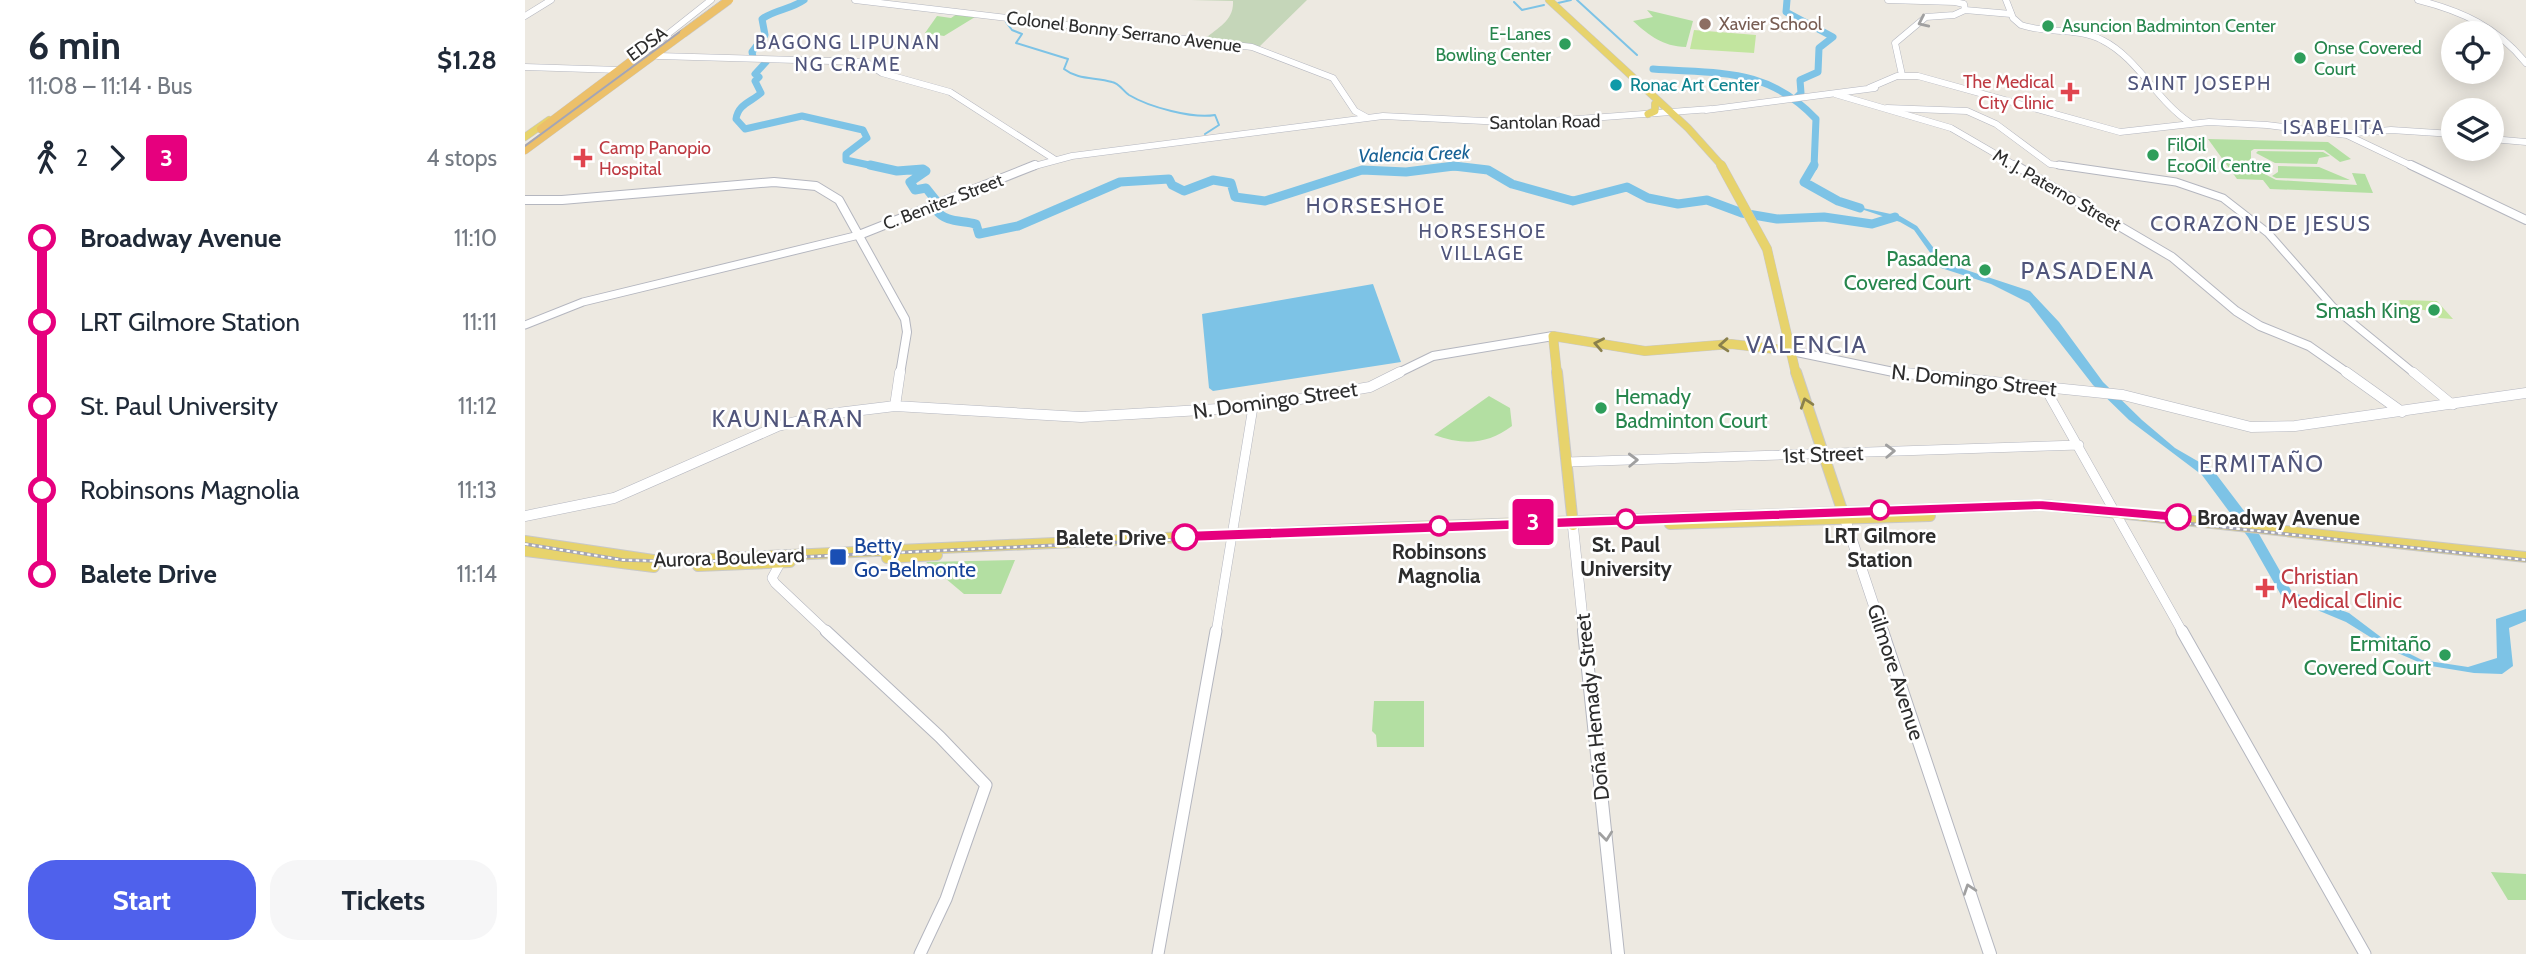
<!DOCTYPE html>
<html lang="en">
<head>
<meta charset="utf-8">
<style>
	body { margin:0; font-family:Cabin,sans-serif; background:#f6f6f7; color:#1f2937; height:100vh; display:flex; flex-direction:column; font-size:26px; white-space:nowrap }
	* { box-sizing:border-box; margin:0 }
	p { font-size:23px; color:#747a83 }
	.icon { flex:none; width:38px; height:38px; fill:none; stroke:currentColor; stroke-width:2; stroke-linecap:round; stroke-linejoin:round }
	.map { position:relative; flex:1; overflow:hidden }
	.details { display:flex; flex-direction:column; background:#fff; width:525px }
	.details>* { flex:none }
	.badge { padding:0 14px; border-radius:5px; font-size:24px; line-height:46px }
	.controls { position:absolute; left:1916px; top:21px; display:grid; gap:14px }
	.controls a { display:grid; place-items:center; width:63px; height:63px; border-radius:50%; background:#fff; box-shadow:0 4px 18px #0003; font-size:35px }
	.map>.badge { position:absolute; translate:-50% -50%; box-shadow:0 0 0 4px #fff }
	.legs { display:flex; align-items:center; gap:10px; height:77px; padding:0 28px; font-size:23px }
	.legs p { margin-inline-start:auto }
	.head { display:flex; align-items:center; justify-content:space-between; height:119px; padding:0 28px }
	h1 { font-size:38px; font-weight:800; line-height:52px }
	.cta { display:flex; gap:14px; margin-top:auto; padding:14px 28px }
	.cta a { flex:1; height:80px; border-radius:28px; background:#4f61ec; color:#fff; font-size:28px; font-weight:800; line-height:80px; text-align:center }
	.cta a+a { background:#f6f6f7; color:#1f2937 }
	ul { padding:0 28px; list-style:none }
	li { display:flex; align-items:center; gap:24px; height:84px; font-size:26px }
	li i { display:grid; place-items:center; width:10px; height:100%; margin:0 9px; background:currentColor }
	li i::after { content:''; width:18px; height:18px; margin:-9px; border:5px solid; border-radius:50%; background:#fff }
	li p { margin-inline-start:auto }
	li:first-child i { background:linear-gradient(#0000 50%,currentColor 0) }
	li:last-child i { background:linear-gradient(currentColor 50%,#0000 0) }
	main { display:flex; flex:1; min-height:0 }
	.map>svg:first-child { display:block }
	.green { fill:#b3dfa2 }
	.cemetery { fill:#c5d6b9 }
	.pitch { fill:#c2e59f }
	.water { fill:#7dc3e6 }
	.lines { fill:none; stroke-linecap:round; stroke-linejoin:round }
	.stream { stroke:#7dc3e6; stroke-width:2 }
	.river-far1 { stroke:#7dc3e6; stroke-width:7 }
	.river { stroke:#7dc3e6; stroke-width:9 }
	.tertiary-far3-casing { stroke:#b4b6bf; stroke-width:7 }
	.tertiary-far2-casing { stroke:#b4b6bf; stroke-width:9 }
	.tertiary-far1-casing { stroke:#b4b6bf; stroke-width:10 }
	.tertiary-casing { stroke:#b4b6bf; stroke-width:13 }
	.secondary-far3-casing { stroke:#b4b6bf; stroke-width:7 }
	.secondary-far2-casing { stroke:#b4b6bf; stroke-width:10 }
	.secondary-far1-casing { stroke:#b4b6bf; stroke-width:11 }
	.secondary-casing { stroke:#b4b6bf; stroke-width:14 }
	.primary-far2-casing { stroke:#c8c8c8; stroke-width:8 }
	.primary-far1-casing { stroke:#c8c8c8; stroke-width:10 }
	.primary-casing { stroke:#c8c8c8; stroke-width:12 }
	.trunk-casing { stroke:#c8c8c8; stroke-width:9 }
	.tertiary-far3 { stroke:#fff; stroke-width:6 }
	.tertiary-far2 { stroke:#fff; stroke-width:7 }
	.tertiary-far1 { stroke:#fff; stroke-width:9 }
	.tertiary { stroke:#fff; stroke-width:11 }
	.secondary-far3 { stroke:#fff; stroke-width:6 }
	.secondary-far2 { stroke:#fff; stroke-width:8 }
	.secondary-far1 { stroke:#fff; stroke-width:10 }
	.secondary { stroke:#fff; stroke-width:12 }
	.primary-far2 { stroke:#e7d36c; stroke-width:7 }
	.primary-far1 { stroke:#e7d36c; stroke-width:9 }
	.primary { stroke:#e7d36c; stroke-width:10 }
	.trunk { stroke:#ecc06a; stroke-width:8 }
	.tram { stroke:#a4a5b5; stroke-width:2 }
	.rail-casing { stroke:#a4a5b5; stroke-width:3.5 }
	.rail { stroke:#fff; stroke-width:2; stroke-dasharray:3.5; stroke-linecap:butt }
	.trunk-bridge-casing { stroke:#c8c8c8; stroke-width:9; stroke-linecap:butt }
	.trunk-bridge { stroke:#ecc06a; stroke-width:8 }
	.oneway { stroke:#a0a0a0 }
	.oneway2 { stroke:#8a804c }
	.line-1 { fill:#e6007e; stroke:#fff; stroke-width:2 }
	.education-dot { fill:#8d6e63; stroke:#fff; stroke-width:2.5 }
	.leisure-dot { fill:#2e9e5b; stroke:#fff; stroke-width:2.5 }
	.culture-dot { fill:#0f9aa8; stroke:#fff; stroke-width:2.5 }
	.health-dot { fill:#e0444e; stroke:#fff; stroke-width:2.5 }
	.stop-1-dot { fill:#fff; stroke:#e6007e; stroke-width:3.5 }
	.transit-dot { fill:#1a4fb4; stroke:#fff; stroke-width:2.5 }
	.labels { text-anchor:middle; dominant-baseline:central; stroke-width:5; stroke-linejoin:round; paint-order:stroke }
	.far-education-label { font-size:18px; fill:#785e54; stroke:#fff; text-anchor:start }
	.far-leisure-label { font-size:18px; fill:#27864d; stroke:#fff; text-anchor:start }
	.far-street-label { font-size:18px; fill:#2d2d2d; stroke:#fff }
	.far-health-label { font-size:18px; fill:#be3a42; stroke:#fff; text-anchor:end }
	.far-culture-label { font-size:18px; fill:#0d838f; stroke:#fff; text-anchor:start }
	.far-neighbourhood-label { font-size:19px; letter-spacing:2px; fill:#50557b; stroke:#fff }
	.far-water-label { font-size:19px; font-style:italic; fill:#186296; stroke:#fff }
	.far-quarter-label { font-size:21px; letter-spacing:2px; fill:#50557b; stroke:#fff }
	.leisure-label { font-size:21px; fill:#27864d; stroke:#fff; text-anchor:end }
	.street-label { font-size:21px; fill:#2d2d2d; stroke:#fff }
	.stop-label { font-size:21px; font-weight:bold; fill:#2d2d2d; stroke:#fff }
	.transit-label { font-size:21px; fill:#164399; stroke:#fff; text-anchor:start }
	.health-label { font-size:21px; fill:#be3a42; stroke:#fff; text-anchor:start }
	.neighbourhood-label { font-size:23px; letter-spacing:2px; fill:#50557b; stroke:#fff }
	.quarter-label { font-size:24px; letter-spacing:2px; fill:#50557b; stroke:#fff }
</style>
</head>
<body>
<main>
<section class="details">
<div class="head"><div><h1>6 min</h1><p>11:08 – 11:14 · Bus</p></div><b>$1.28</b></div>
<div class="legs"><svg class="icon" aria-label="walk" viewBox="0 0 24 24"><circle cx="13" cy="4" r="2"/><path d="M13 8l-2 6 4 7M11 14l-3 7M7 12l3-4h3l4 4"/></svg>2<svg class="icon" aria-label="forward" viewBox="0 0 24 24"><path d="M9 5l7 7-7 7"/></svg><b class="badge" style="background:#e6007e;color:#fff">3</b><p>4 stops</p></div>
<ul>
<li><i style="color:#e6007e"></i><b>Broadway Avenue</b><p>11:10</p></li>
<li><i style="color:#e6007e"></i><span>LRT Gilmore Station</span><p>11:11</p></li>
<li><i style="color:#e6007e"></i><span>St. Paul University</span><p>11:12</p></li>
<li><i style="color:#e6007e"></i><span>Robinsons Magnolia</span><p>11:13</p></li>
<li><i style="color:#e6007e"></i><b>Balete Drive</b><p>11:14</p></li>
</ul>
<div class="cta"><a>Start</a><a>Tickets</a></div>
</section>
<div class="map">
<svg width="2001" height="954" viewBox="0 0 2001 954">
	<rect width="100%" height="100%" fill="#ede9e1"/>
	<!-- green -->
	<path class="green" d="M1122,10L1168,21L1161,47C1137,46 1125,36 1108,21L1128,17Z
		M432,14L450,17L419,36L400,33L412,16L426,18Z
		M1683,139L1803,142L1826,159L1815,162L1799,150L1729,149L1726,151V159L1719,163L1751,180L1832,185L1827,173L1840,174L1848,193L1745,189L1738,180L1712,179Z
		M1733,151L1798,152L1805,156L1794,158L1792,164L1750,163L1731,153Z
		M1753,166L1794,167L1825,180L1751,178L1747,176L1753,172Z
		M964,396L985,408L987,426C962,445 938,445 909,435Z
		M490,560L476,594H439L401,562Z
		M849,701H899V747H852L851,735L847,731Z
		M1966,872L2001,874V900H1983Z"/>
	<!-- cemetery -->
	<path class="cemetery" d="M666,0H782L734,47L680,39C693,27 709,21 708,1Z"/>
	<!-- pitch -->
	<path class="pitch" d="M1169,30L1231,35L1229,53L1165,49Z
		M1874,300L1912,301L1928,319L1914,318C1905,308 1890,309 1877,308Z"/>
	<!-- water -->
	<path class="water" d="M1324,205L1375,216L1392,226L1420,263L1505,291L1534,322L1578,382L1617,420L1650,448L1688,470L1726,520L1767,592L1824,613L1865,644L1897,660L1943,667L1972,658L1971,619L2001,609V621L1984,628L1988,666L1977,674L1949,673L1900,665L1866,650L1821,622L1756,595L1723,537L1677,475L1604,420L1568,385L1504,303L1466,284L1416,268L1389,230L1375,222Z
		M848,284L876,362L688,391L684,388L677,314Z"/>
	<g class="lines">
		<!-- stream -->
		<path class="stream" d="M1052,0L1112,55
			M989,2L997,10L1019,5
			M1033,3L1046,0
			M481,22L487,30L497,34L491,43L543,59L539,69C553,80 570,77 587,82C594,83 598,91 604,95C624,107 668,119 690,115L694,125L680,134"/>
		<!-- river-far1 -->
		<path class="river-far1" d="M1262,0L1261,12L1308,37L1294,48L1293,72L1275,80L1276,93L1271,98
			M228,57L227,52L240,35L237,19C251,9 265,10 279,0
			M1128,69C1194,74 1242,67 1291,119L1289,167
			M230,74L241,62
			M234,77L230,81L236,93C226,102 213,104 211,119L220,129L277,116L338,130L342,138L321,154V160L353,167
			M921,167H937"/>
		<!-- river -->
		<path class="river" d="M345,165L372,171L398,169L401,171L385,182L390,190L401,188L413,203L411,210C421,223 436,220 451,224L454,234L493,226L595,182L644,179L647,185L659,191L688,180L706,183L710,197L740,201L837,170L881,172L929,166L963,170L987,184L1048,201L1102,187L1123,198L1153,204L1182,200L1217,213L1252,219L1299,217L1347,224L1370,217
			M1289,165L1279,182L1313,201L1335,208"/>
		<!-- tertiary-far3 casing -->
		<g class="tertiary-far3-casing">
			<path id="tertiary-far3" d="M1363,0L1430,2L1439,4L1440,10
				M0,16L26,0
				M133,56L341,62L357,73L425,92L529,159
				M0,67L95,70
				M1377,75L1370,43L1401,17L1429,15L1440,10L1486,14
				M1362,108L1442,111L1471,124L1525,164L1546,167
				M1818,134L1866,130L1928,134
				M1967,139L2001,142"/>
		</g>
		<!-- tertiary-far2 casing -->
		<g class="tertiary-far2-casing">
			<path id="tertiary-far2" d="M1534,165L1651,182L1698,198L1743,233L1808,307L1890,374
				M0,325L58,302L334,235"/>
		</g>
		<!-- tertiary-far1 casing -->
		<g class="tertiary-far1-casing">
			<path id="tertiary-far1" d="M1888,372L1928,405
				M1520,388L1658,633
				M1042,462L1554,445
				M258,558L247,578L250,583L303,633
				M691,633L728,407"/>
		</g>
		<!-- tertiary casing -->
		<g class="tertiary-casing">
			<path id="tertiary" d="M301,631L415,737L461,785L421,899L395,954
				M1657,631L1840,954
				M633,954L691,631"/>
		</g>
		<!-- secondary-far3 casing -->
		<g class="secondary-far3-casing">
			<path id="secondary-far3" d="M330,0L727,47L808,78L830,111L841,117
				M1481,0L1488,18L1496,25C1522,34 1553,27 1577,40C1613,58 1631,100 1664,122
				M1893,0C1937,11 1972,27 2001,63
				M124,49L186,0
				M1344,88L1372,76H1393L1595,132L1684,122L1742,125L1822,135L1889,167
				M1310,94L1426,128L1493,167
				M1181,110L1350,88
				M506,167L547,156L858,116L999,123L1186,109"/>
		</g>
		<!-- secondary-far2 casing -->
		<g class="secondary-far2-casing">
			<path id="secondary-far2" d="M1490,165L1647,257L1711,311L1735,326L1784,346L1824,374
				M1886,165L2001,220
				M0,200H37L249,182L291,186L314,200L380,319L382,332L375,374
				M334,235L510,165
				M1267,351L1378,374
				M871,374L908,356L1028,336"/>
		</g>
		<!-- secondary-far1 casing -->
		<g class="secondary-far1-casing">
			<path id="secondary-far1" d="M1370,372L1598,395L1726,427L1770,426L2001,393
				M1821,372L1877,412
				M370,406L375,372
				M0,516L89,498L253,426L304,414L370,406L556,417L728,407L845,387L875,372
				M1320,519L1358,633
				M1048,527L1059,633"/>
		</g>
		<!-- secondary casing -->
		<g class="secondary-casing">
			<path id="secondary" d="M1059,631L1093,954
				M1357,631L1465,954"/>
		</g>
		<!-- primary-far2 casing -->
		<g class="primary-far2-casing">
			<path id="primary-far2" d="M1024,0L1163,128L1198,167
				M1123,114L1130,111V104
				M0,137L24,120"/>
		</g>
		<!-- primary-far1 casing -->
		<g class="primary-far1-casing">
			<path id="primary-far1" d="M1196,165L1242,249L1271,374
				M1032,374L1028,336L1120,351L1206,344L1267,351"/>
		</g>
		<!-- primary casing -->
		<g class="primary-casing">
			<path id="primary" d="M1032,372L1048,525
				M1271,372L1319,516
				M1145,524L1405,516
				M0,541L135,561L855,528L1519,505L2001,557
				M0,551L129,567
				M362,558L412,555
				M173,566L265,562"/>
		</g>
		<!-- trunk casing -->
		<g class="trunk-casing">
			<path id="trunk" d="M16,129L113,56
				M0,150L159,33"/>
		</g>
		<!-- tertiary-far3 -->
		<use href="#tertiary-far3" class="tertiary-far3"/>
		<!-- tertiary-far2 -->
		<use href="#tertiary-far2" class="tertiary-far2"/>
		<!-- tertiary-far1 -->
		<use href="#tertiary-far1" class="tertiary-far1"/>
		<!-- tertiary -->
		<use href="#tertiary" class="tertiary"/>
		<!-- secondary-far3 -->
		<use href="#secondary-far3" class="secondary-far3"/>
		<!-- secondary-far2 -->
		<use href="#secondary-far2" class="secondary-far2"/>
		<!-- secondary-far1 -->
		<use href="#secondary-far1" class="secondary-far1"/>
		<!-- secondary -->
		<use href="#secondary" class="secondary"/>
		<!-- primary-far2 -->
		<use href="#primary-far2" class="primary-far2"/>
		<!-- primary-far1 -->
		<use href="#primary-far1" class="primary-far1"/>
		<!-- primary -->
		<use href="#primary" class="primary"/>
		<!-- trunk -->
		<use href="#trunk" class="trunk"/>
		<!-- tram -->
		<path class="tram" d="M0,146L198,0"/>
		<!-- rail casing -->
		<g class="rail-casing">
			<path id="rail" d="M0,544L98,560L168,562L948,526L1511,507L2001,560"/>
		</g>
		<!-- rail -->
		<use href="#rail" class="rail"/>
		<!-- trunk-bridge casing -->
		<g class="trunk-bridge-casing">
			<path id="trunk-bridge" d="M159,33L204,0"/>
		</g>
		<!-- trunk-bridge -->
		<use href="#trunk-bridge" class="trunk-bridge"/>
	</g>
	<!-- one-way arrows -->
	<defs><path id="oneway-chevron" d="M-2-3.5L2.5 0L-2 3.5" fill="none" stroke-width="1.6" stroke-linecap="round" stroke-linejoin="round" transform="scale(1.75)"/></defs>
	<g class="oneway">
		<use href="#oneway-chevron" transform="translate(1398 22) rotate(155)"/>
		<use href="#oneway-chevron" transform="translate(1365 451) rotate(-2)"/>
		<use href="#oneway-chevron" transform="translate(1108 460) rotate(-2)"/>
		<use href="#oneway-chevron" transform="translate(1081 836) rotate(84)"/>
		<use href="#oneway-chevron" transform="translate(1444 889) rotate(-109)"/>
	</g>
	<g class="oneway2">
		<use href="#oneway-chevron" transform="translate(1074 344) rotate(-169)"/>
		<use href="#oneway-chevron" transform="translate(1199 345) rotate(176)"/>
		<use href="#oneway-chevron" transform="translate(1281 403) rotate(-108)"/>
	</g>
	<!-- line-1 -->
	<path class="line-1" d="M1515,500L1653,512L1660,517L1653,522L1515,510L660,542L653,537L660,531Z"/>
	<!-- markers -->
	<circle class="education-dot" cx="1180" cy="24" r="7"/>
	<g class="leisure-dot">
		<circle cx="1523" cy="26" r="7"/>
		<circle cx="1040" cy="44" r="7"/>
		<circle cx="1775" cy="58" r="7"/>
		<circle cx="1628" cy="155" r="7"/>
		<circle cx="1460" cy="270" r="7"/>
		<circle cx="1909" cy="310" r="7"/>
		<circle cx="1076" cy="408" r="7"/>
		<circle cx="1920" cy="655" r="7"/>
	</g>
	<circle class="culture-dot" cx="1091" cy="85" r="7"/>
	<g class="health-dot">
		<path d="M1541.5 81.5h7v7h7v7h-7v7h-7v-7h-7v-7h7z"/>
		<path d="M54.5 147.5h7v7h7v7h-7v7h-7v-7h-7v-7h7z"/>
		<path d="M1736.5 577.5h7v7h7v7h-7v7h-7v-7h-7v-7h7z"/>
	</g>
	<g class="stop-1-dot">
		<circle cx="1355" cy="510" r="9"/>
		<circle cx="1653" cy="517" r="12"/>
		<circle cx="1101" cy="519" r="9"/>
		<circle cx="914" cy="526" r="9"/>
		<circle cx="660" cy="537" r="12"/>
	</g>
	<rect class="transit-dot" x="304" y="548" width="18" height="18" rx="3.5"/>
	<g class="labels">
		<!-- far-education labels -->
		<g class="far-education-label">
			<text x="1194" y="24">Xavier School</text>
		</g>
		<!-- far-leisure labels -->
		<g class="far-leisure-label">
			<text x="1537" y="26">Asuncion Badminton Center</text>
			<text x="1026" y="34" text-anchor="end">E-Lanes<tspan x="1026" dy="21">Bowling Center</tspan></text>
			<text x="1789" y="48">Onse Covered<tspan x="1789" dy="21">Court</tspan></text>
			<text x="1642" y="145">FilOil<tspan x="1642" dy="21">EcoOil Centre</tspan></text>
		</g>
		<!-- far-street labels -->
		<g class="far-street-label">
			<text transform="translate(599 32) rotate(7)">Colonel Bonny Serrano Avenue</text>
			<text transform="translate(122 44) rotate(-36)">EDSA</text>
			<text transform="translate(1020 122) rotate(-1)">Santolan Road</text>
			<text transform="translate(1532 190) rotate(30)">M. J. Paterno Street</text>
			<text transform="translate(418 202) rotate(-21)">C. Benitez Street</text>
		</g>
		<!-- far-health labels -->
		<g class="far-health-label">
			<text x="1529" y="82">The Medical<tspan x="1529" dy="21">City Clinic</tspan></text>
			<text x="74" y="148" text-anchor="start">Camp Panopio<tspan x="74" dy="21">Hospital</tspan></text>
		</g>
		<!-- far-culture labels -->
		<g class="far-culture-label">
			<text x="1105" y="85">Ronac Art Center</text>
		</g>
		<!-- far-neighbourhood labels -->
		<g class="far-neighbourhood-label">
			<text x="323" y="42">BAGONG LIPUNAN<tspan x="323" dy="22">NG CRAME</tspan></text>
			<text x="1675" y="83">SAINT JOSEPH</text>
			<text x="1809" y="127">ISABELITA</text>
			<text x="958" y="231">HORSESHOE<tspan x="958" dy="22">VILLAGE</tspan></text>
		</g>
		<!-- far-water labels -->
		<g class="far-water-label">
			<text transform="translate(889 154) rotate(-2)">Valencia Creek</text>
		</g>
		<!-- far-quarter labels -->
		<g class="far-quarter-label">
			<text x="851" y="205">HORSESHOE</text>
			<text x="1736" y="223">CORAZON DE JESUS</text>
		</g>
		<!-- leisure labels -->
		<g class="leisure-label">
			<text x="1446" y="258">Pasadena<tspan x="1446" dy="24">Covered Court</tspan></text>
			<text x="1895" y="310">Smash King</text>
			<text x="1090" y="396" text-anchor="start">Hemady<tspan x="1090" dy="24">Badminton Court</tspan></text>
			<text x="1906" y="643">Ermitaño<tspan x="1906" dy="24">Covered Court</tspan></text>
		</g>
		<!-- street labels -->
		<g class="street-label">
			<text transform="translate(1449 380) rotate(6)">N. Domingo Street</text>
			<text transform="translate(750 400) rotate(-8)">N. Domingo Street</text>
			<text transform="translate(1298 454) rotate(-2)">1st Street</text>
			<text transform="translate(204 557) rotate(-2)">Aurora Boulevard</text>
			<text transform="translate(1371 672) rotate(72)">Gilmore Avenue</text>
			<text transform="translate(1067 707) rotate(-96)">Doña Hemady Street</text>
		</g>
		<!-- stop labels -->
		<g class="stop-label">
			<text x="1672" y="517" text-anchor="start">Broadway Avenue</text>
			<text x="1355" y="535">LRT Gilmore<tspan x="1355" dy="24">Station</tspan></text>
			<text x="641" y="537" text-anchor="end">Balete Drive</text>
			<text x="1101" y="544">St. Paul<tspan x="1101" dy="24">University</tspan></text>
			<text x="914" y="551">Robinsons<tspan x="914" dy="24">Magnolia</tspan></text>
		</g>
		<!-- transit labels -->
		<g class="transit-label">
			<text x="329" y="545">Betty<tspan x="329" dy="24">Go-Belmonte</tspan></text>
		</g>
		<!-- health labels -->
		<g class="health-label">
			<text x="1756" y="576">Christian<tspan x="1756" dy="24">Medical Clinic</tspan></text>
		</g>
		<!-- neighbourhood labels -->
		<g class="neighbourhood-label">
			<text x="1737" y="464">ERMITAÑO</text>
		</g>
		<!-- quarter labels -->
		<g class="quarter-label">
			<text x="1563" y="270">PASADENA</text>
			<text x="1282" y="344">VALENCIA</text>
			<text x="263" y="418">KAUNLARAN</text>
		</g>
	</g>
</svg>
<div class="controls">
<a><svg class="icon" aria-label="locate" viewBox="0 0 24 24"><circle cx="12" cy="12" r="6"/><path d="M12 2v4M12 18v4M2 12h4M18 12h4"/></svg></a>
<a><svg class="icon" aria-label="layers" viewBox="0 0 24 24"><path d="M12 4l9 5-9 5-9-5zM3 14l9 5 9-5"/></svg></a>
</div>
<b class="badge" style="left:1008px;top:522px;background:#e6007e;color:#fff">3</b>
</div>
</main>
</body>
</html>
